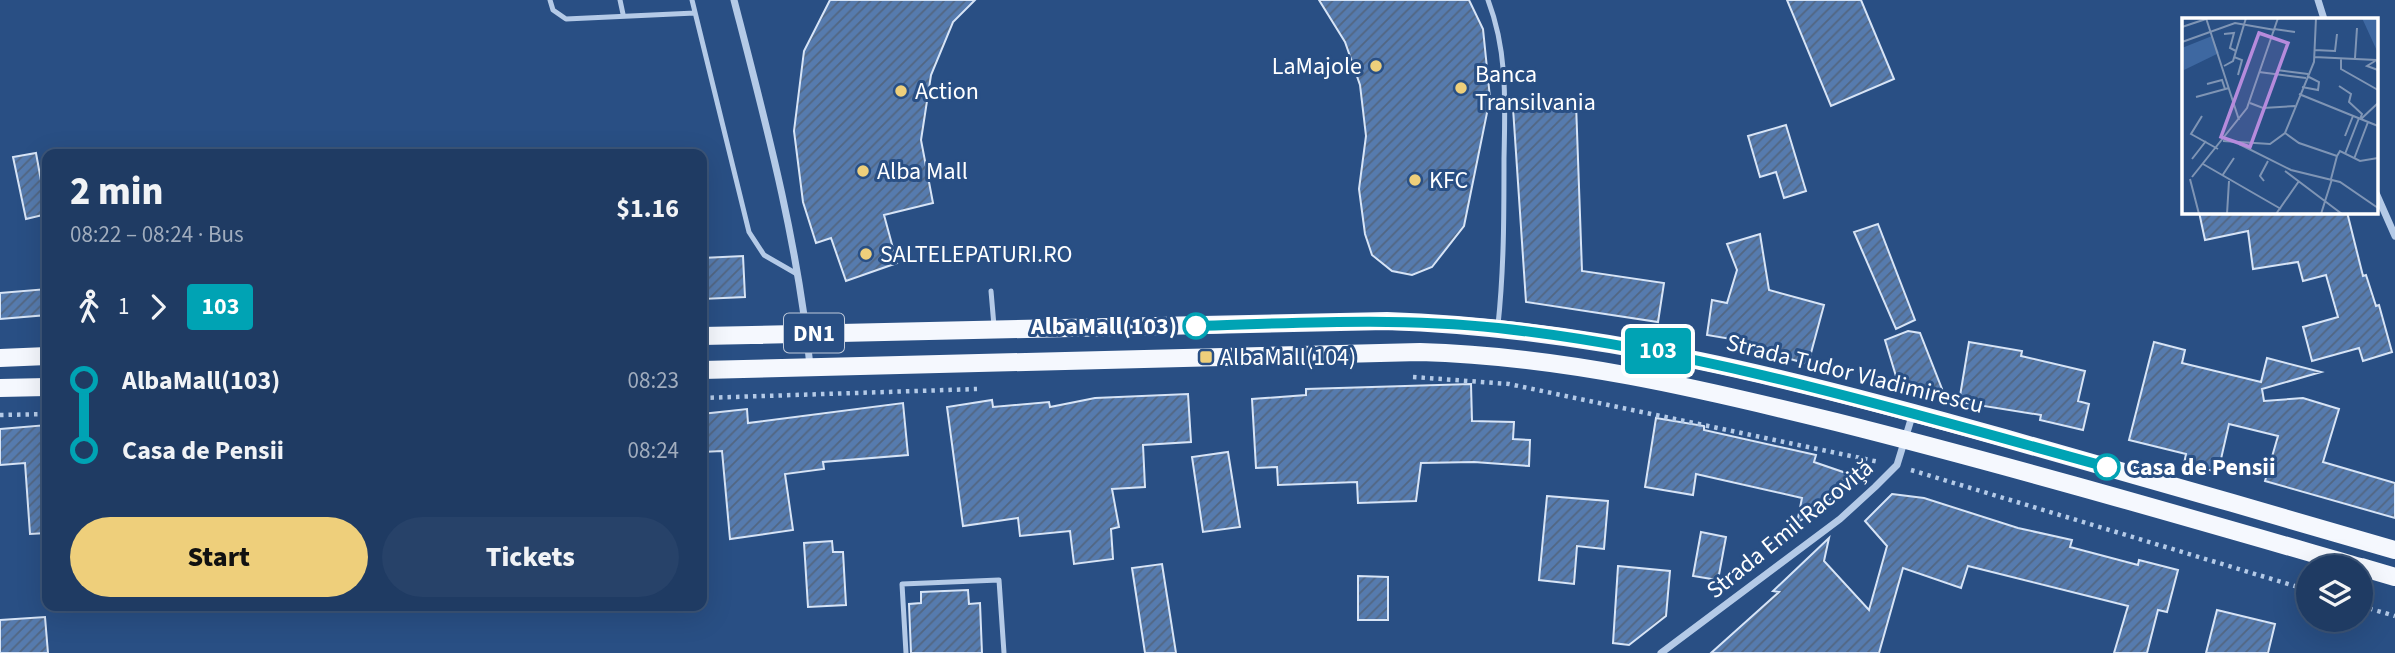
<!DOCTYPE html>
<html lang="en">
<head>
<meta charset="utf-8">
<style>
	body { margin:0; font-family:"Source Sans 3",sans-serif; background:#274269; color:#f1f3f6; height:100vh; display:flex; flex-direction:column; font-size:26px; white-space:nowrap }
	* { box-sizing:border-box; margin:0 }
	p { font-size:23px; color:#a1adbe }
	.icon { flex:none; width:38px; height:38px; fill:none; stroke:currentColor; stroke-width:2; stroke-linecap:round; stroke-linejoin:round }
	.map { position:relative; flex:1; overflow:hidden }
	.sheet { position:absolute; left:42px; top:149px; width:665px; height:462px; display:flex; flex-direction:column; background:#1f3b63; border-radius:14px; box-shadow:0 7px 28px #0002,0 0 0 2px #3c5578 }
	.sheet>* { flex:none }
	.badge { padding:0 14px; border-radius:5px; font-size:24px; line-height:46px }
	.buttons { position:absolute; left:2296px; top:555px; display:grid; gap:14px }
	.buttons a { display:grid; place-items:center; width:77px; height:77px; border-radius:50%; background:#1f3b63; box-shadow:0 7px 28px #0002,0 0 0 2px #3c5578; font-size:35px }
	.map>.badge { position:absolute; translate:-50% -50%; box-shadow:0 0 0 4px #fff }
	.legs { display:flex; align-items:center; gap:10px; height:77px; padding:0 28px; font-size:23px }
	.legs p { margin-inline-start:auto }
	.headline { display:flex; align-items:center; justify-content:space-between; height:119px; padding:0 28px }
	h1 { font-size:38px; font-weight:800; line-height:52px }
	.action { display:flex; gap:14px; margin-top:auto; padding:14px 28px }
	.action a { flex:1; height:80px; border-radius:42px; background:#eecf7b; color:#111; font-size:28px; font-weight:800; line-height:80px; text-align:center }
	.action a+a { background:#274269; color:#f1f3f6 }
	ul { padding:0 28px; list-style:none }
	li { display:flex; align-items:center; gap:24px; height:70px; font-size:26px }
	li i { display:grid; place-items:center; width:10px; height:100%; margin:0 9px; background:currentColor }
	li i::after { content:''; width:18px; height:18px; margin:-9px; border:5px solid; border-radius:50%; background:#1f3b63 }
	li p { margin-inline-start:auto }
	li:first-child i { background:linear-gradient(#0000 50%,currentColor 0) }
	li:last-child i { background:linear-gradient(currentColor 50%,#0000 0) }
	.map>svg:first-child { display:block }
	.building { fill:url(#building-hatch); stroke:#d7e4f6; stroke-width:2 }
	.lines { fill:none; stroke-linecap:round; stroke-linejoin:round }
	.path { stroke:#b4cae7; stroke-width:4.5; stroke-dasharray:3.5 5; stroke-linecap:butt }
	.lane { stroke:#b4cae7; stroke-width:5 }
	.street { stroke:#b4cae7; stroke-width:7 }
	.primary { stroke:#f5f8fe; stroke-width:18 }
	.line-1-casing { stroke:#fff; stroke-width:16 }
	.line-1 { stroke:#00a3b4; stroke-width:10 }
	.poi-dot { fill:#eecf7b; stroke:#294f84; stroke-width:2.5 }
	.stop-1-dot { fill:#fff; stroke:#00a3b4; stroke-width:3.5 }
	.labels { text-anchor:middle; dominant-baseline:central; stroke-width:6; stroke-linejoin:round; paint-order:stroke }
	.shield { fill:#294f84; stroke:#bfcada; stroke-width:2 }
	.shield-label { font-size:23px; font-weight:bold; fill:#fff }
	.poi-label { font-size:24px; fill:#fff; stroke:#294f84; text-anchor:start }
	.stop-label { font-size:24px; font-weight:bold; fill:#fff; stroke:#294f84; text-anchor:end }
	.street-label { font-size:24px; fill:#fff; stroke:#294f84 }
	.inset-road { fill:none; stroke:#7f95b5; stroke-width:2 }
	.view { fill:#b68bdc; fill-opacity:0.15; stroke:#b68bdc; stroke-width:3.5 }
	.inset-edge { fill:none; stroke:#fff; stroke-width:3.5 }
</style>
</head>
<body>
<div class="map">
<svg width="2395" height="653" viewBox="0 0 2395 653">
	<defs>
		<pattern id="building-hatch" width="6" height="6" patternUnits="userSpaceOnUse" patternTransform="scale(1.75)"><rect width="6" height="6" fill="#567bae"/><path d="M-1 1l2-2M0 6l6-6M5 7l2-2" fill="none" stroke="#526682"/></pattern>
	</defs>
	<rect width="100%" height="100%" fill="#294f84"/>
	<!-- building -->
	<path class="building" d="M830,0H975L953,22L931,75L921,140L933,203L884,215L897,263L846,281L831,238L816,243L803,202L794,131L804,51Z
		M1319,0H1469L1483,29L1490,98L1464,226L1432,267L1412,275L1392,271L1372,255L1365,234L1359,189L1366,136L1360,85L1345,42Z
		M1787,0H1861L1894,79L1831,106Z
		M1576,103L1582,271L1664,283L1658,322L1526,302L1513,108Z
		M1786,125L1806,191L1784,198L1776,172L1760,177L1748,136Z
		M36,153L42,186L47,185V214L26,219L13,157Z
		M2199,212H2347L2363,276L2366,275L2376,306L2379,305L2392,352L2363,361L2359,348L2312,361L2303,327L2338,317L2326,275L2303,281L2298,262L2253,269L2248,231L2205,240Z
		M1878,224L1915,320L1896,329L1854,232Z
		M1760,234L1769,290L1824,305L1808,364L1747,347L1749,342L1707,335L1712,300L1727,303L1737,270L1727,244Z
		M743,256L745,297L702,299V258Z
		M47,289V315L0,319V293Z
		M1908,331L1920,333L1942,389L1899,386L1885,340Z
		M1969,342L2022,351L2021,356L2085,371L2078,401L2089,404L2083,430L2040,420L2041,415L1959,402Z
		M2154,342L2185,350L2182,363L2261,382L2267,358L2321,372L2262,389L2264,401L2303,398L2339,409L2323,462L2395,483V518L2265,481L2278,436L2229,424L2218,472L2184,464L2186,454L2129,440Z
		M1471,384L1472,421L1514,422L1513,439L1530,440L1529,466L1474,462L1421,463L1416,501L1358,503L1357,482L1278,485L1277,467L1256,468L1252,399L1306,395V389Z
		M1188,394L1191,442L1143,445L1145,487L1112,489L1119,527L1111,529L1113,559L1074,564L1070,531L1020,536L1018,518L963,526L947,407L992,400L993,407L1049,402L1050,407L1095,398Z
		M903,403L908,455L823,462L824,469L785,474L793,530L730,539L722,451L702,452V414L747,409L748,423Z
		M1656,418L1704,426V430L1816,455L1814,462L1846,473L1841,492L1797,523L1802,498L1696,474L1693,495L1645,487Z
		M47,425V533L30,534L25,463L0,465V429Z
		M1228,452L1240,527L1203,532L1192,457Z
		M1892,494L1924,498L2018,528L2072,540L2070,547L2138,565L2139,560L2178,570L2167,612L2158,610L2147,653H2114L2128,606L1968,566L1961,588L1903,568L1879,653H1711L1779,592L1773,591L1829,538L1824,561L1869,610L1887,546L1865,521Z
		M1547,496L1608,501L1604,549L1577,546L1574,584L1539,580Z
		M1701,532L1726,537L1718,580L1693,576Z
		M832,541L833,552H843L846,605L808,607L804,543Z
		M1162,564L1176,653H1145L1132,568Z
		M1618,566L1670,571L1666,616L1629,645L1613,643Z
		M1358,576L1388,577V620H1358Z
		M968,590L969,604L980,603L982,653H911L909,604L921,603V592Z
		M2217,610L2275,624L2268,653H2206Z
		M45,617L48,653H0V620Z"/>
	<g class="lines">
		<!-- path -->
		<path class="path" d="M1413,377L1509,384L1879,462
			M702,398L977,389
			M0,415L47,414
			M1911,470L2308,590
			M2361,606L2395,616"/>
		<!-- lane -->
		<path class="lane" d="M550,0L553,10L566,19L695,13
			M620,0L623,14
			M692,0L749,232L764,255L797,274
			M1488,0C1508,52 1505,104 1504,159C1504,214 1504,269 1498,325
			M991,291L994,326
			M906,653L902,584L999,580L1004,653"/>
		<!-- street -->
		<path class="street" d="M734,0C765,120 798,242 810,366
			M2318,0L2324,19
			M2376,193L2395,236
			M1661,653L1840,519L1875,487L1897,465L1913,413"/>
		<!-- primary -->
		<path class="primary" d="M702,336L1387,321C1598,328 1802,381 2004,438C2134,475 2265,512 2395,550
			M0,358L47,356
			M702,370L1420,352C1562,356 1698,388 1836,422C2011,466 2186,517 2360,567
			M0,388L47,387
			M2361,567L2395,577"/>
	</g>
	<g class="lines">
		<!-- line-1 casing -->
		<g class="line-1-casing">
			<path id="line-1" d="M1196,326C1297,323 1398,317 1498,328C1706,351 1906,412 2107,467"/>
		</g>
		<!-- line-1 -->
		<use href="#line-1" class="line-1"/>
	</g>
	<!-- markers -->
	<g class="poi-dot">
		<circle cx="1376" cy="66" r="7"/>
		<circle cx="1461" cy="88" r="7"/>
		<circle cx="901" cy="91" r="7"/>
		<circle cx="863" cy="171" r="7"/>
		<circle cx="1415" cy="180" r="7"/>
		<circle cx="866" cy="254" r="7"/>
		<rect x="1199" y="350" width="14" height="14" rx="3.5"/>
	</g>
	<g class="stop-1-dot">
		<circle cx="1196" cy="326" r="12"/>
		<circle cx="2107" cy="467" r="12"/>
	</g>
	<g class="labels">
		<!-- shield labels -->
		<rect class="shield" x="784" y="313.5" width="60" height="39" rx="5"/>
		<g class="shield-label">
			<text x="814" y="333">DN1</text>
		</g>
		<!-- poi labels -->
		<g class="poi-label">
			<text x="1362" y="66" text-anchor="end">LaMajole</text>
			<text x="1475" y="74">Banca<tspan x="1475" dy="28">Transilvania</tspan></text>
			<text x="915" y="91">Action</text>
			<text x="877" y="171">Alba Mall</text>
			<text x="1429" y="180">KFC</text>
			<text x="880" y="254">SALTELEPATURI.RO</text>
			<text x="1220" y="357">AlbaMall(104)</text>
		</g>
		<!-- stop labels -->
		<g class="stop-label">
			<text x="1177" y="326">AlbaMall(103)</text>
			<text x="2126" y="467" text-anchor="start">Casa de Pensii</text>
		</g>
		<!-- street labels -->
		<g class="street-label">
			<text transform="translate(1855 374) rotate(14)">Strada Tudor Vladimirescu</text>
			<text transform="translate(1790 529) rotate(-39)">Strada Emil Racoviță</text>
		</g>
	</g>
	<!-- overview -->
	<g transform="translate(2182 18)">
		<rect width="196" height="196" fill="#294f84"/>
		<path d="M180,0H196V35Z" fill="#3e68a1"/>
		<path d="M30,18L37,35L2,52L0,30Z" fill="#3e68a1"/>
		<path class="inset-road" d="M24,0L57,102M0,9L24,1M92,11L113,14M42,16L52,15L48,30L54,33M0,24L53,5L93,12M132,32L153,33L155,16M52,39L60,42L56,57M132,39L194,42L196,46M159,40V51L196,72M173,40L175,10M193,43L185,48L196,52M42,48L51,43L64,0M95,52L126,56M77,54L124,60M25,66L40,62L43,71M157,68L169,76L167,84L180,96L178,101M120,69L136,72L137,64L125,58M117,76L196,108M14,79L47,70M68,85L81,90L113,88M20,98L9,116L36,131M179,101L196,85M103,115L117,125L155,138L158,133L178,143L196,140M163,118L171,98M41,123L88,126L103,115L132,44L134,0M57,126L109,152L158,164L196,190M163,136L177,100M10,141L24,123M172,141L186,104M21,146L99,191M103,153L160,196M40,158L52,140M10,159L65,90L96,0M8,161L17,196M149,161L155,138M82,163L78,158L86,143M45,196L47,163M94,196L117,163M139,196L150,161"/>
		<path class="view" d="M77,15L106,25L68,129L39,119Z"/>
		<rect width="196" height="196" class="inset-edge"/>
	</g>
</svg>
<div class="buttons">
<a><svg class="icon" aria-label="layers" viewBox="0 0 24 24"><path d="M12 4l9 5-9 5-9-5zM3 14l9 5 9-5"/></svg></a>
</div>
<b class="badge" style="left:1658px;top:351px;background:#00a3b4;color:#fff">103</b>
<section class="sheet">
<div class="headline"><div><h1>2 min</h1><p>08:22 – 08:24 · Bus</p></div><b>$1.16</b></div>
<div class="legs"><svg class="icon" aria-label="walk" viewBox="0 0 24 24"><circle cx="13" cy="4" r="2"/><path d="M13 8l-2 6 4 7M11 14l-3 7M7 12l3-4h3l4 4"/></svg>1<svg class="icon" aria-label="forward" viewBox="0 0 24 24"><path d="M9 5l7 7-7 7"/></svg><b class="badge" style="background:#00a3b4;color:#fff">103</b></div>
<ul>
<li><i style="color:#00a3b4"></i><b>AlbaMall(103)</b><p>08:23</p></li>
<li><i style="color:#00a3b4"></i><b>Casa de Pensii</b><p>08:24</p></li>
</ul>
<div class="action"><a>Start</a><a>Tickets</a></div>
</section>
</div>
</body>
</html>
